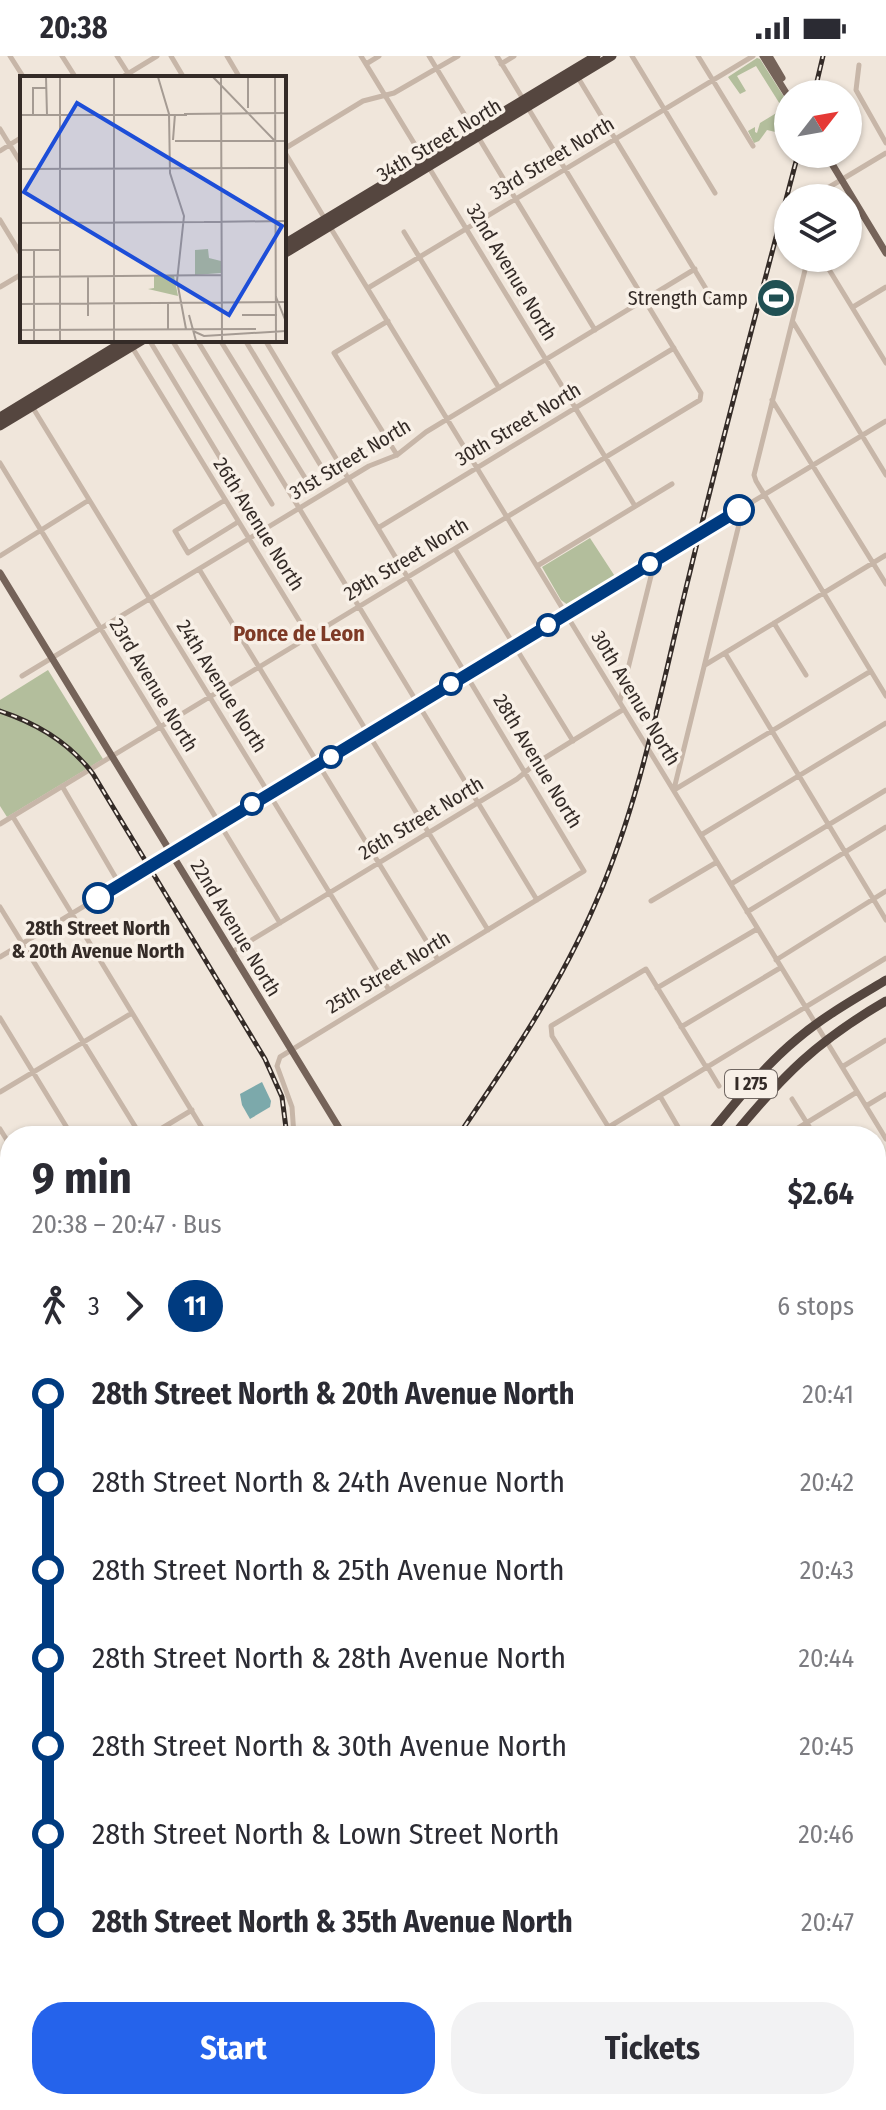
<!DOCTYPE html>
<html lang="en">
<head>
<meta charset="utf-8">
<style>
	body { margin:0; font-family:"Fira Sans Condensed",sans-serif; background:#f2f2f3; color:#2b2b33; height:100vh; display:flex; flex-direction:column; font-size:30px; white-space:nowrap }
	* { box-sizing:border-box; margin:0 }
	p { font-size:26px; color:#7c7c81 }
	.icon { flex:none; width:44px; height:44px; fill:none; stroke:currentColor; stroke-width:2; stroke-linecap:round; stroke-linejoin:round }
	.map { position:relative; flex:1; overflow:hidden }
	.panel { position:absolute; left:0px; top:1070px; width:886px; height:984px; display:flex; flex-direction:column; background:#fff; border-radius:32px 32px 0 0; box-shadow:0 2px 6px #0004 }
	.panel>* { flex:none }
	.badge { padding:0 16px; border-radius:26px; font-size:28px; line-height:52px }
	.needle { width:52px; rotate:59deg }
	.fabs { position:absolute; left:774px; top:24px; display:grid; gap:16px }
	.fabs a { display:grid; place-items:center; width:88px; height:88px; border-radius:50%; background:#fff; box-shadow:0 2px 6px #0004; font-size:40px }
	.map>.badge { position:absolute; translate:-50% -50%; box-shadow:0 0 0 4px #fff }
	.legs { display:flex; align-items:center; gap:12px; height:88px; padding:0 32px; font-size:26px }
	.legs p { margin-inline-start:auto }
	.summary { display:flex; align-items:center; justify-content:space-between; height:136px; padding:0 32px }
	h1 { font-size:44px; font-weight:700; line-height:60px }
	.primary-button { display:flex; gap:16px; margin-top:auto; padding:16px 32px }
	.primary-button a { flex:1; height:92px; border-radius:32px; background:#2563eb; color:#fff; font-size:32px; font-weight:700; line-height:92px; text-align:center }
	.primary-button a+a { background:#f2f2f3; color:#2b2b33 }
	ul { padding:0 32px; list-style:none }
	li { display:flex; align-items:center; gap:28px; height:88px; font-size:30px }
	li i { display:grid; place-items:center; width:12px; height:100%; margin:0 10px; background:currentColor }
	li i::after { content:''; width:20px; height:20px; margin:-10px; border:6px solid; border-radius:50%; background:#fff }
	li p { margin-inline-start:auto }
	li:first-child i { background:linear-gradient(#0000 50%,currentColor 0) }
	li:last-child i { background:linear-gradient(currentColor 50%,#0000 0) }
	.status { display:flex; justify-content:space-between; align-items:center; height:56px; padding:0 40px; background:#fff; direction:ltr }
	.status svg { height:22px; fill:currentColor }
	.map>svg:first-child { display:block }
	.green { fill:#b3be9c }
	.water { fill:#7ca9ab }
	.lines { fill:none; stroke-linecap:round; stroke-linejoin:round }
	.stream { stroke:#7ca9ab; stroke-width:2 }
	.minor { stroke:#c7b6a8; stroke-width:5 }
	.major { stroke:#756359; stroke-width:7 }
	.highway { stroke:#55463f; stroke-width:9 }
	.rail-casing { stroke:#342b27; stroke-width:5 }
	.rail { stroke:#f8f0e7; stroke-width:2; stroke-dasharray:6; stroke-linecap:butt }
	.line-1-casing { stroke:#fff; stroke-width:18 }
	.line-1 { stroke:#003b80; stroke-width:12 }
	.stop-1-dot { fill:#fff; stroke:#003b80; stroke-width:4 }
	.labels { text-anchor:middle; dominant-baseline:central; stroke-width:7; stroke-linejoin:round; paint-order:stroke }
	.shield { fill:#f8f0e7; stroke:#6f6661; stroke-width:2 }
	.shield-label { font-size:18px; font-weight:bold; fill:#342b27 }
	.street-label { font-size:20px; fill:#342b27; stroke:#f8f0e7 }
	.poi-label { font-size:20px; fill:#342b27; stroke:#f8f0e7; text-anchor:end }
	.stop-label { font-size:20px; font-weight:bold; fill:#342b27; stroke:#f8f0e7 }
	.neighbourhood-label { font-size:22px; font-weight:bold; fill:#7e3a26; stroke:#f8f0e7 }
	.inset-road { fill:none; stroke:#a59b93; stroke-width:2 }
	.view { fill:#1d4ed8; fill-opacity:0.15; stroke:#1d4ed8; stroke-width:4 }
	.inset-edge { fill:none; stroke:#342b27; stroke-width:4 }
</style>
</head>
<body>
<div class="status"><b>20:38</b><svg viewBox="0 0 49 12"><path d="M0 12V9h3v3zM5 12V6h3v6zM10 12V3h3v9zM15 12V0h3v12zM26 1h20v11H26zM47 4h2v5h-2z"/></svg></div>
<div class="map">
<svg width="886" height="2054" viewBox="0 0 886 2054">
	<rect width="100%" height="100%" fill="#f0e6db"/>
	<!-- green -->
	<path class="green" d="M757,2L760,3L788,47V79L767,74L759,85L754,87L748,75L755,71V76L757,77L760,67L783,53L756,10L737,20L746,35L740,38L728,21Z
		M590,482L618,525L572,552L561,544L542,511Z
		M48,614L103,703L7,761L0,750V644Z
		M0,1408L10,1424V1500L0,1507Z"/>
	<!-- water -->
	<path class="water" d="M262,1026L271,1045L270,1051L250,1063L242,1049L240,1038Z"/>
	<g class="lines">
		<!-- stream -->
		<path class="stream" d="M0,1444L10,1443"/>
		<!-- minor -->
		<path class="minor" d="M10,0L24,22
			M62,0L76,22
			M117,0L131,22
			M171,0L184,22
			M227,0L240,22
			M361,0L635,450
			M429,0L595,274
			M497,0L523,43
			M632,0L715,137
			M698,0L753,90
			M366,8L379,0
			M501,8L514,0
			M859,9L856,34L886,87
			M577,20L711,241
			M121,22L157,0
			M0,73L22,109
			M284,93L363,45L394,37L458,0
			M0,95L22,81
			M284,95L325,163
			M811,142L886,97
			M0,164L22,200
			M330,171L886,1083
			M404,176L499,332
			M808,202L754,419L756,425L886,640
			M822,202L886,307
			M0,231L22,218
			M368,232L753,0
			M853,251L886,231
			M388,265L334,297L397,399
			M793,266L886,419
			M172,284L272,448
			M197,284L537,844
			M220,284L307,425
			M245,284L324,415
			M265,284L584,815L280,1001L277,1010L292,1051L294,1080
			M151,287L254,458
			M132,291L488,874
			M772,344L886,528
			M33,352L389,934
			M0,407L280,867
			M225,444L175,475L188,497L238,466
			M378,472L674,292
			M455,493L573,685
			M0,500L89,444
			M537,510L672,428
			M199,513L438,904
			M774,567L806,619
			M725,597L886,864
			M705,609L886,499
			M22,620L369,410L397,399L426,376L695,213
			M620,645L655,504
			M62,730L120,829
			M674,733L743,452
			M674,734L871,615
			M13,761L207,1080
			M0,768L700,344L701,337L528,52
			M701,779L886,667
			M731,828L886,734
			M651,845L717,806
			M0,851L141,1080
			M747,856L886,771
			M232,896L517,723L535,708L624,653
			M0,901L886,365
			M776,904L886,835
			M657,932L757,873
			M0,962L72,1080
			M681,971L780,912
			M707,1010L719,1030
			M842,1011L886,984
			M0,1036L132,957
			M660,1040L681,1076
			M792,1043L815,1080
			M866,1050L886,1038
			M0,1073L10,1089
			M149,1080L192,1054
			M594,1080L886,902
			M614,1080L552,980L551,970L646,913L706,1011
			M785,1080L857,1036
			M876,1130L886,1124
			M0,1171L10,1164
			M876,1180L886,1196
			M0,1182L10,1198
			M876,1235L886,1230
			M876,1288L886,1305
			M0,1292L10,1308
			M876,1342L886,1336
			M876,1398L886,1415
			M0,1400L10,1416
			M876,1448L886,1442
			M876,1510L886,1527
			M876,1572L886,1585
			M876,1654L886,1632
			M876,1665L886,1659
			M876,1719L886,1713
			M876,1732L886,1749
			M0,1777L10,1771
			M0,1840L10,1857
			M876,1842L886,1858
			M2,1844L10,1839
			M0,1917L10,1911
			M876,1919L886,1913
			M0,1981L10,1975
			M258,2044L265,2054
			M428,2044L434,2054
			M495,2044L501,2054
			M562,2044L568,2054
			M629,2044L635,2054
			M695,2044L701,2054
			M759,2044L765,2054
			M814,2044L820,2054
			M873,2044L880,2054
			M11,2054L28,2044
			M117,2054L127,2048
			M213,2054L229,2044
			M326,2054L342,2044
			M437,2054L454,2044
			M654,2054L671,2044"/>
		<!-- major -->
		<path class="major" d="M763,0L788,40
			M769,0L782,22
			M826,98L886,197
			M0,517L344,1080
			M876,1953L886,1970
			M876,1990L886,1984
			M769,2054L786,2044"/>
		<!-- highway -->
		<path class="highway" d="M284,188L596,0
			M284,198L612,0
			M0,361L126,284
			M0,370L143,284
			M708,1080C736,1046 763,1011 797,983C824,960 856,942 886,924
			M733,1080C783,1019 817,985 886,945
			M0,1533L10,1525
			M0,1558L10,1550"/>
		<!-- rail casing -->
		<g class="rail-casing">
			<path id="rail" d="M814,38L823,0
				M0,655C36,667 70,687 93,718L265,1003L282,1041L287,1080
				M458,1080C509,1005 560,930 596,846C641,744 662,628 689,520C723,379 761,239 798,98
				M0,1736L10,1721"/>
		</g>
		<!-- rail -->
		<use href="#rail" class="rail"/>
	</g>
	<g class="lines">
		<!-- line-1 casing -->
		<g class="line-1-casing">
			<path id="line-1" d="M98,842L739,454"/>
		</g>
		<!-- line-1 -->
		<use href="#line-1" class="line-1"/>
	</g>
	<!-- icons -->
	<defs>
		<g id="stadium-disc" transform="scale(2)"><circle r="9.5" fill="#205053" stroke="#f8f0e7"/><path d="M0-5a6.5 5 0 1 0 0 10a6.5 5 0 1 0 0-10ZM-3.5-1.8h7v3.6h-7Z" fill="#fff"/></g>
	</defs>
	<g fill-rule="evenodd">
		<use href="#stadium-disc" x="776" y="242"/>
	</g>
	<!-- markers -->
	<g class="stop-1-dot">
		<circle cx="739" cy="454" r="14"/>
		<circle cx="650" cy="508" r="10"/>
		<circle cx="548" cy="569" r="10"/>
		<circle cx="451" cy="628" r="10"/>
		<circle cx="331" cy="701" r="10"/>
		<circle cx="252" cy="748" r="10"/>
		<circle cx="98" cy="842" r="14"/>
	</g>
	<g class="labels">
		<!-- shield labels -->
		<rect class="shield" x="725" y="1014" width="52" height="28" rx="6"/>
		<g class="shield-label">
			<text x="751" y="1028">I 275</text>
		</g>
		<!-- street labels -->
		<g class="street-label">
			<text transform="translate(439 84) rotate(-31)">34th Street North</text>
			<text transform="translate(552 102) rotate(-31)">33rd Street North</text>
			<text transform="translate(512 216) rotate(59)">32nd Avenue North</text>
			<text transform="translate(518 368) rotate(-31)">30th Street North</text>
			<text transform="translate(350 403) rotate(-31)">31st Street North</text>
			<text transform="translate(259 468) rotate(58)">26th Avenue North</text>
			<text transform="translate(406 503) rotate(-31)">29th Street North</text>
			<text transform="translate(154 629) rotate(59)">23rd Avenue North</text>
			<text transform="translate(222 630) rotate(58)">24th Avenue North</text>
			<text transform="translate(636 642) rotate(59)">30th Avenue North</text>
			<text transform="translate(538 705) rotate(59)">28th Avenue North</text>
			<text transform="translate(421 762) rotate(-31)">26th Street North</text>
			<text transform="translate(236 872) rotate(59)">22nd Avenue North</text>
			<text transform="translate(388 916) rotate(-31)">25th Street North</text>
		</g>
		<!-- poi labels -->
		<g class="poi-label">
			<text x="748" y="242">Strength Camp</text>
		</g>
		<!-- stop labels -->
		<g class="stop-label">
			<text x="98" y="872">28th Street North<tspan x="98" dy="23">&amp; 20th Avenue North</tspan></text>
		</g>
		<!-- neighbourhood labels -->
		<g class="neighbourhood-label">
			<text x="299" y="577">Ponce de Leon</text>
		</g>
	</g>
	<!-- overview -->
	<g transform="translate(20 20)">
		<rect width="266" height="266" fill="#f0e6db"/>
		<path d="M188,173L189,182L201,185V197L175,199V174ZM134,200H154L158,220L128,213L134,212Z" fill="#b3be9c"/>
		<path class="inset-road" d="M26,1L27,39M40,1V265M94,1V265M138,1L149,38L150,97L164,140L157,205L166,253M193,1L254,64M201,1L202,265M228,1V32M255,1L256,265M164,38L266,37M0,39H167M13,39V12H27M153,64L155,38M155,65H266M0,93L266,92M184,146L266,145M0,147L188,146M0,174H39M14,174V265M68,200V240M0,201L201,199M256,221L266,246M0,228L266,226M169,239L176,265M222,239H257M148,253V226M0,254L236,253M173,255L184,260L266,255"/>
		<path class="view" d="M57,27L262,150L209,239L4,116Z"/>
		<rect width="266" height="266" class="inset-edge"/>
	</g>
</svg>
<div class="fabs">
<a><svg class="needle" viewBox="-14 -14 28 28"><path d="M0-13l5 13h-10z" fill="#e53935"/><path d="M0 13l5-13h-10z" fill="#7c7c81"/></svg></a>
<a><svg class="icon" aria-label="layers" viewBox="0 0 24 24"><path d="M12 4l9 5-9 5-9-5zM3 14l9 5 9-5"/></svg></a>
</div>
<section class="panel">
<div class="summary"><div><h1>9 min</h1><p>20:38 – 20:47 · Bus</p></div><b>$2.64</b></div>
<div class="legs"><svg class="icon" aria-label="walk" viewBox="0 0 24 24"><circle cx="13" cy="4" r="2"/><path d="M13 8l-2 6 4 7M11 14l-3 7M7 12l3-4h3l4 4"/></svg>3<svg class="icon" aria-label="forward" viewBox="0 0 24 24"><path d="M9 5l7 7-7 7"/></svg><b class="badge" style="background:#003b80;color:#fff">11</b><p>6 stops</p></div>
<ul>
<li><i style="color:#003b80"></i><b>28th Street North &amp; 20th Avenue North</b><p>20:41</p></li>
<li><i style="color:#003b80"></i><span>28th Street North &amp; 24th Avenue North</span><p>20:42</p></li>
<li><i style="color:#003b80"></i><span>28th Street North &amp; 25th Avenue North</span><p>20:43</p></li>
<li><i style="color:#003b80"></i><span>28th Street North &amp; 28th Avenue North</span><p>20:44</p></li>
<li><i style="color:#003b80"></i><span>28th Street North &amp; 30th Avenue North</span><p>20:45</p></li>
<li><i style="color:#003b80"></i><span>28th Street North &amp; Lown Street North</span><p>20:46</p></li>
<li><i style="color:#003b80"></i><b>28th Street North &amp; 35th Avenue North</b><p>20:47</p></li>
</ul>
<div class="primary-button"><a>Start</a><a>Tickets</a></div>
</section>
</div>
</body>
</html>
